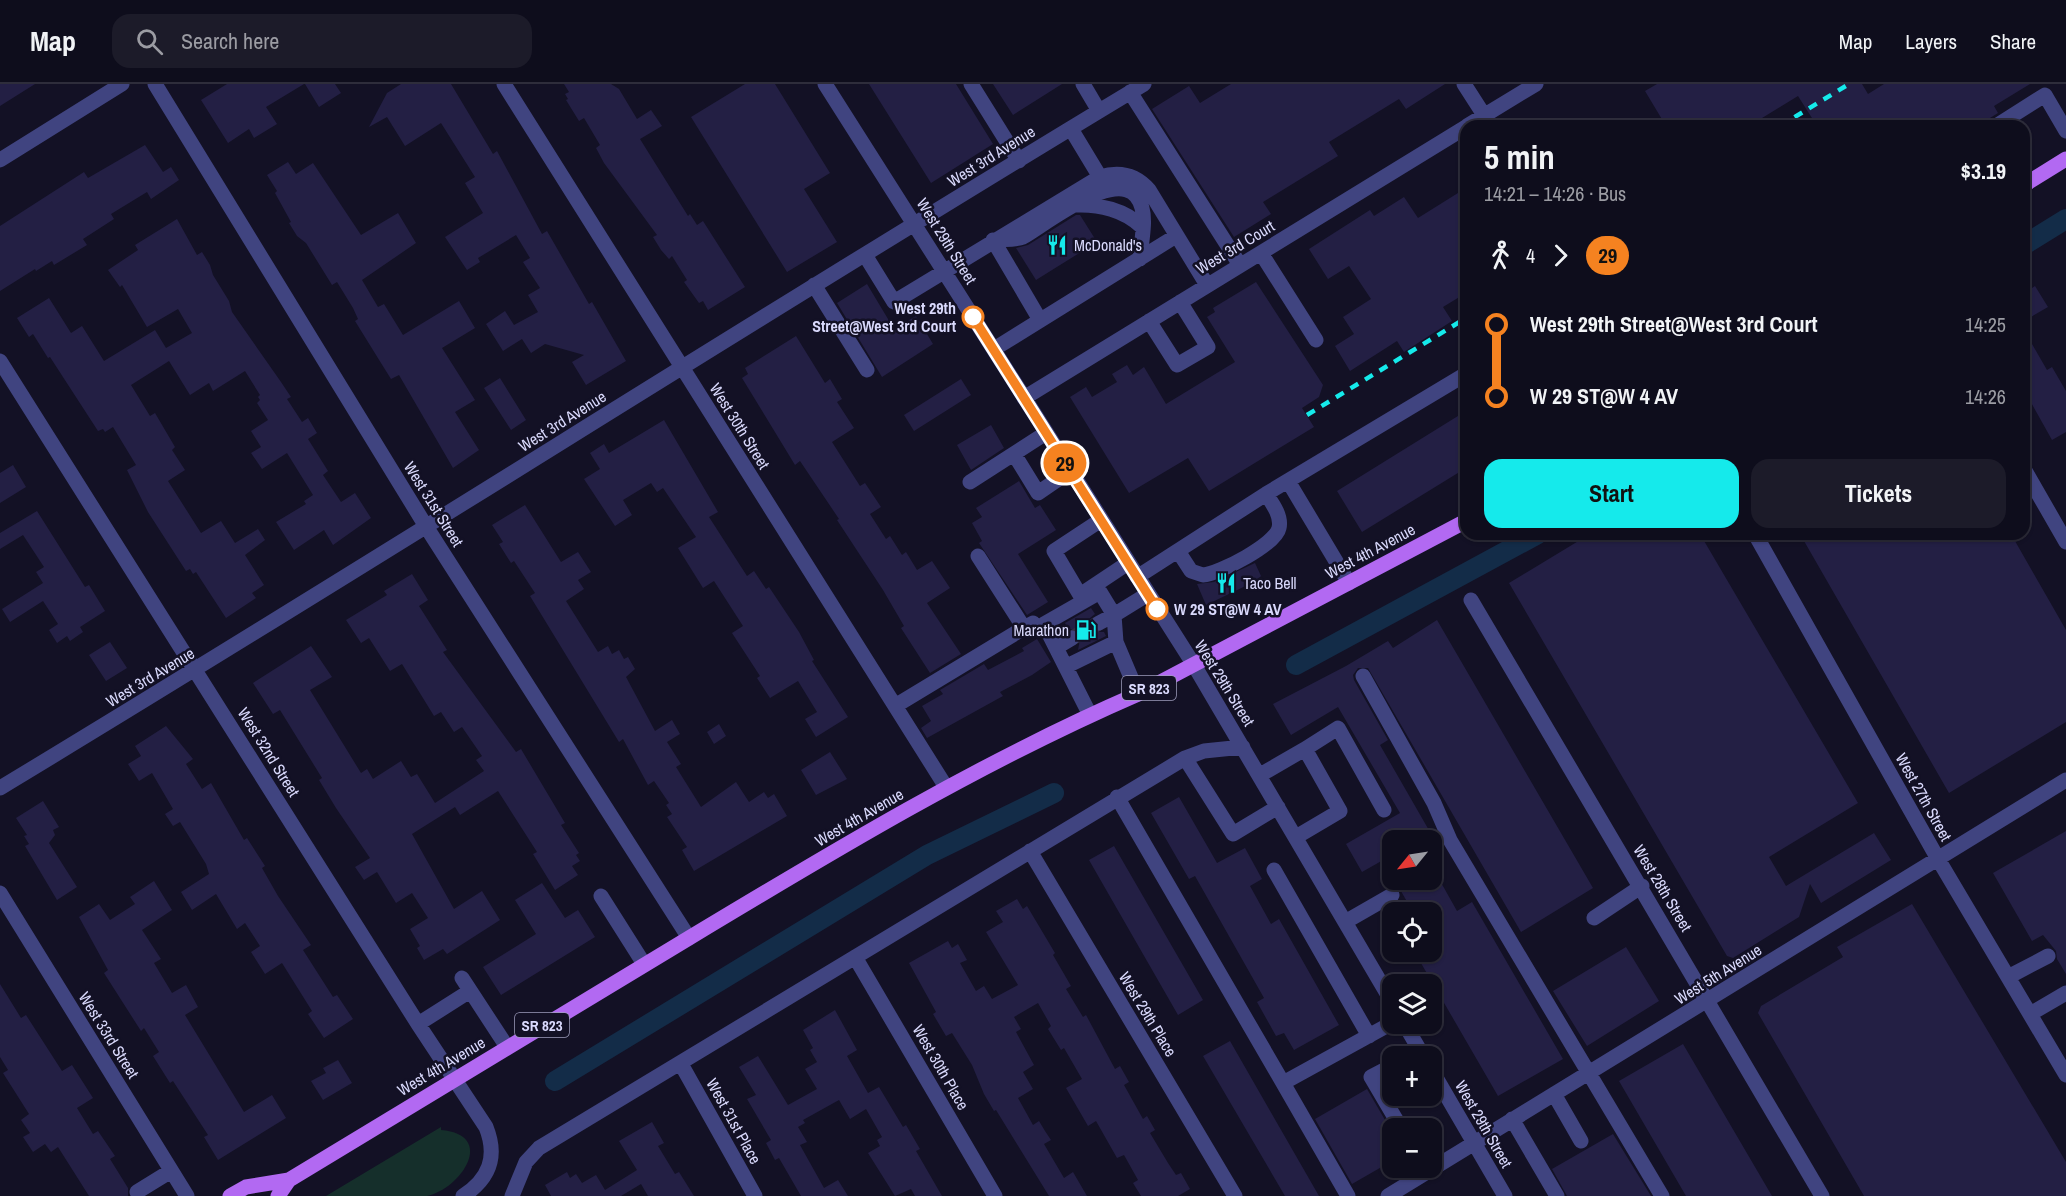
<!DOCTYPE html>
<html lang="en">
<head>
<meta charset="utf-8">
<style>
	body { margin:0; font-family:"Archivo Narrow",sans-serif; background:#1c1b29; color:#f1f3f6; height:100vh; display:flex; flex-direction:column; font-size:22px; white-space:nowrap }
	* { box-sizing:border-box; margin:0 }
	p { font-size:20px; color:#9b9ca3 }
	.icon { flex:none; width:33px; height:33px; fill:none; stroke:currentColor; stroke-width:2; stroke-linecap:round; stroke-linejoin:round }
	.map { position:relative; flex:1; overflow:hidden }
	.sheet { position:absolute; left:1460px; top:36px; width:570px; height:420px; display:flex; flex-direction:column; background:#0e0d1c; border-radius:18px; box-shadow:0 2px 4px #0004,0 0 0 2px #2e2d3b }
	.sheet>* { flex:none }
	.badge { padding:0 12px; border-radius:20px; font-size:21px; line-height:39px }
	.needle { width:39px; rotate:240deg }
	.controls { position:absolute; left:1382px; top:746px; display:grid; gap:12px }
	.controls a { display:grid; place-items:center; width:60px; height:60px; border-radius:12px; background:#0e0d1c; box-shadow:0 2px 4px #0004,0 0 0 2px #2e2d3b; font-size:30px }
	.map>.badge { position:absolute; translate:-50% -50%; box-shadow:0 0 0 3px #fff }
	.legs { display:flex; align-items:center; gap:9px; height:66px; padding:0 24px; font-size:20px }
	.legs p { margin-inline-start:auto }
	.overview { display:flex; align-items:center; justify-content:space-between; height:102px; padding:0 24px }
	h1 { font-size:33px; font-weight:700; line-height:45px }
	.action { display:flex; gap:12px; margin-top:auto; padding:12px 24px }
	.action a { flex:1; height:69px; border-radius:18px; background:#15eaeb; color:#111; font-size:24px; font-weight:700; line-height:69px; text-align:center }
	.action a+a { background:#1c1b29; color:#f1f3f6 }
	ul { padding:0 24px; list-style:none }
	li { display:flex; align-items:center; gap:21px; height:72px; font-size:22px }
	li i { display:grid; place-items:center; width:9px; height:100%; margin:0 8px; background:currentColor }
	li i::after { content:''; width:15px; height:15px; margin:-8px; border:4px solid; border-radius:50%; background:#0e0d1c }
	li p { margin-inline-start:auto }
	li:first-child i { background:linear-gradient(#0000 50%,currentColor 0) }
	li:last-child i { background:linear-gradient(currentColor 50%,#0000 0) }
	header { display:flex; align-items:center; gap:36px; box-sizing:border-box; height:84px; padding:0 30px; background:#0e0d1c; border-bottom:2px solid #2e2d3b }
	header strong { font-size:28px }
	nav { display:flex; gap:33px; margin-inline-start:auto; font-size:21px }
	.search { width:420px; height:54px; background:#1c1b29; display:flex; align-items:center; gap:15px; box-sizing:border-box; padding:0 21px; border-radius:18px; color:#9b9ca3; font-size:22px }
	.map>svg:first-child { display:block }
	.green { fill:#152f2b }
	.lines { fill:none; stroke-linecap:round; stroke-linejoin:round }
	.canal { stroke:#132c48; stroke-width:20 }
	.building { fill:#231f44 }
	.minor-tunnel { stroke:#312f45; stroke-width:15; stroke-dasharray:15 8; stroke-linecap:butt }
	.minor { stroke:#404480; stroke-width:15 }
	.major { stroke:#b269f2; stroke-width:15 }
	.rail { stroke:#15eaeb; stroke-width:4.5; stroke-dasharray:9 8; stroke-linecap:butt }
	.line-1-casing { stroke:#fff; stroke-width:14 }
	.line-1 { stroke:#f58220; stroke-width:9 }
	.stop-1-dot { fill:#fff; stroke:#f58220; stroke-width:3 }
	.labels { text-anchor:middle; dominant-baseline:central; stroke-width:5; stroke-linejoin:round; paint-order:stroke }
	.shield { fill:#131125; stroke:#9e9dbc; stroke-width:1.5 }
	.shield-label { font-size:15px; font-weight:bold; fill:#d9d9fc }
	.street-label { font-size:16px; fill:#d9d9fc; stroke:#131125 }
	.poi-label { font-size:16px; fill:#d9d9fc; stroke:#131125; text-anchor:start }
	.stop-label { font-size:16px; font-weight:bold; fill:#d9d9fc; stroke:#131125; text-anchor:end }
</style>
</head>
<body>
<header>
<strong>Map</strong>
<div class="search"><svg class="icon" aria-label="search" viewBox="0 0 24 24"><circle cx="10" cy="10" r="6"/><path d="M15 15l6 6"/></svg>Search here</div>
<nav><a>Map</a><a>Layers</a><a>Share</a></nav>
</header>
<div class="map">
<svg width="2066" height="1112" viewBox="0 0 2066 1112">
	<rect width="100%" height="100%" fill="#131125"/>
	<!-- green -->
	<path class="green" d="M441,1043V1046C497,1051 461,1105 427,1112C419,1112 408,1112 400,1112C375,1112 350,1112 326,1112Z"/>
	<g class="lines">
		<!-- canal -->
		<path class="canal" d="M2024,161L2066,135
			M1296,581L1538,450
			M555,997L927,771L1054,709"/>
	</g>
	<!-- building -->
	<path class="building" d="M0,0H35L0,22Z
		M227,0H304L266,23L277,40L254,54L249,45L228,59L201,16Z
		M305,0H335L341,9L319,23Z
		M401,0H451L493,70L497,67L542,150L547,147L589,220L592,218L626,277L586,301L572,278L584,271L545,260L531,269L522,255L503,267L486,240L505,227L514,241L538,228L528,211L540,204L523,178L530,174L516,151L478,174L480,178L467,186L445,153L483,129L465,99L475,93L441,39L405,62L387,33L369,43L387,9Z
		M564,0H611L619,5L637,35L651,26L662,42L640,55L688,132L690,130L697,141L703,137L745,203L708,226L703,217L699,219L684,198L687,196L672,172L669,175L661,166L653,153L657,151L604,79L596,64L600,61L584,34L579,37L566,16L568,15L565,10L569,8Z
		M745,0H775L830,89L804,105L837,158L787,188L691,33Z
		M869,0H956L993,60L931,99Z
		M993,0H1062L1013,31Z
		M1231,0H1445L1406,25L1399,15L1329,58L1338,72L1263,118L1271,130L1234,153L1152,25L1189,2L1200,19Z
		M1657,0H1862L1868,10L1884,0H2030L1994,22L1998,29L1977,42H1817L1798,12L1749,42H1666L1645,7Z
		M145,61L163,88L171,83L179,96L151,115L147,108L111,130L114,135L83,155L87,161L54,181L52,177L36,187L35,185L0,207V142L84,88L88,94Z
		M288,78L296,90L313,79L361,151L398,129L416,159L362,196L378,223L384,220L403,251L459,217L475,244L442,264L475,316L455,328L479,366L453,384L399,291L391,295L381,279L355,237L358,235L353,224L337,198L332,201L306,159L297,152L289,139L291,138L275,109L277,107L267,91Z
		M1466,104V209L1443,223L1452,237L1404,268L1397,257L1350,287L1335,262L1354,250L1343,233L1371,215L1349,182L1328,195L1309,165L1370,126L1374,132L1404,113L1418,134Z
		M1076,131H1080L1097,158L1036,196L1016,164L1028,161Z
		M177,135L197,171L202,168L210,181L213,191L229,217L232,228L281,298L291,313L287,315L302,338L308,334L317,349L308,355L328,387L323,391L341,418L355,409L371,434L333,461L324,446L294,466L276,438L306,420L304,417L313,411L287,369L262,385L251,369L261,363L251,347L268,336L257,319L260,316L258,313L260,311L245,287L213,307L209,299L190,311L169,277L131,301L150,332L155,329L175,363L172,366L185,386L168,397L201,449L221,437L235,459L258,445L265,456L245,471L264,501L252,509L256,514L226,534L196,488L193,490L190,485L186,487L148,428L127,386L136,381L113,343L105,348L103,345L98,347L50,273L48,274L33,250L29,253L17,234L49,214L71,249L82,242L104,277L155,246L166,264L192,249L178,225L147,243L122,201L120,203L108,186L138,166L135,161Z
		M1256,198L1323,301L1319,313L1302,324L1314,343L1209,407L1188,374L1129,409L1070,313L1086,303L1092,313L1117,298L1112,290L1127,281L1133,291L1144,283L1166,320L1235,278L1207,233L1215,228L1213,224Z
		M867,200L894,245L916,232L933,260L882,293L837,219Z
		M2035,202L2048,223L2024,237V209Z
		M2024,246L2047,286L2052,283L2066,307V348L2052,356L2024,306Z
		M796,252L825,299L830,295L842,315L837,318L854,344L832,358L860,402L865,399L881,423L870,430L886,455L890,452L902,471L906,468L917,486L932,477L950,504L927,519L961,570L930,589L901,544L904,542L883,506L837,436L839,435L800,377L795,381L742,294L748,290L745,284Z
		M500,294L526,336L511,346L484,304Z
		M961,295L971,311L914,347L904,331Z
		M1466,327V384L1362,448L1337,407Z
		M664,336L718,428L709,433L747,492L754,487L766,505L769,503L799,548L814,576L812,577L848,633L816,653L805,635L817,628L798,597L770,614L757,594L760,592L732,549L743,542L714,497L703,504L678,464L696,453L663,404L657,408L651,399L623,416L632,431L615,442L584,395L600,385L590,369L604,360L609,369Z
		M991,341L1004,364L971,386L957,361Z
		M13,381L26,403L0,419V389Z
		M1019,397L1035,424L1040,421L1056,446L1018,470L1048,518L1027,531L979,459L982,457L972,439L982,433L976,424Z
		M525,421L561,478L578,468L591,488L578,496L584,505L566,517L598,568L608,562L612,570L619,566L624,575L628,573L635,585L626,593L655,647L672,636L680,650L667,658L681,680L676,683L701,723L736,698L749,718L764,708L768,714L774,710L787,732L694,787L682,766L687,763L667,733L672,730L666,721L669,719L654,697L648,701L623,655L619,658L530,512L535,509L514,477L511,479L499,460L503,458L492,441Z
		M37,427L85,503L89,501L105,527L80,543L83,548L70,557L67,552L57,559L49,546L58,540L43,517L10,538L2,525L43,499L36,488L44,483L23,451L0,465V449Z
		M1590,450H1700L1858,719L1769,773L1786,802L1874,749L1891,776L1821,819L1810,800L1799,833L1733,874L1727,872L1509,499Z
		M1800,450H2011L2066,546V638L1949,709Z
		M1255,479L1261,492L1256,497L1206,521L1197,500L1214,498Z
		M412,490L428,516L419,522L447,566L443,568L516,668L521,665L565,739L561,741L579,769L576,771L580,777L572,782L578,791L555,806L533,770L537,768L498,707L460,731L455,723L412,750L454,825L482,807L500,836L447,870L443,865L424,876L417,864L420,862L410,845L428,834L412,809L396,819L377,788L364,796L355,783L370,774L336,724L319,696L322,694L280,626L273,630L253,599L311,562L332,593L310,606L361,689L367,685L373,695L401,677L411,693L417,690L435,719L484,687L476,676L482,672L462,643L454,648L441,628L434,632L402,580L390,587L369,554L361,559L346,536L387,511L384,507Z
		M1091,524L1095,530L1090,534V543L1094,548H1104L1106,552L1078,566L1081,550L1076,545H1068L1065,539Z
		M1437,536L1593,804L1521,848L1368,584H1358L1353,591L1354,596L1388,656L1380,661L1430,748L1417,756H1392V771L1362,788L1346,760L1400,729L1338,623L1291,651L1273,620L1346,582L1388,557L1393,564Z
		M1037,555L1051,578L1032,591L1000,608L1003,612L927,654L921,644L931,637L922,622L943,610L940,606L984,580L988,586L1024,567L1022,564Z
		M110,558L127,584L106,597L89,571Z
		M719,640L726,652L714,660L707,648Z
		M166,642L193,675L186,680L202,705L211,699L244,756L247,754L265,782L262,784L278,812L311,861L303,866L333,913L337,911L353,935L324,954L308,930L312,927L282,879L265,890L251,868L260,862L245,839L237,845L216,810L192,826L181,808L209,790L206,780L180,738L173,742L165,730L173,725L152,689L139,697L128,680L141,672L135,662Z
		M830,668L847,695L816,711L801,686Z
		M1179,713L1217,779L1245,764L1262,795L1250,802L1271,840L1279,835L1339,941L1294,966L1284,949L1276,952L1257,918L1264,914L1195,792L1189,795L1151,729Z
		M43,717L59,743L53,746L55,751L49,759L77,803L57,816L25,762L29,760L24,752L27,751L16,734Z
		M2066,747V890L2057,875L2056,867L2043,851L2032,857L1993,789Z
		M1114,762L1203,916L1178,931L1089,776Z
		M1394,795H1439L1457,827L1472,818L1563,975L1498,1012L1414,867H1431V828H1413Z
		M154,797L172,826L142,846L161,875L154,879L172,909L186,901L198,923L185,931L244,1028L272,1011L286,1034L218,1076L204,1053L208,1051L173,997L170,999L153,972L159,968L144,944L141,947L104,889L108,886L79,833L99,820L110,836L135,820L130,813Z
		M542,799L565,834L578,826L595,853L501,911L483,883L536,850L515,816Z
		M1017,815L1023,825L1027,822L1055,869L1053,871L1071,902L1066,905L1083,933L1086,931L1115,985L1120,982L1129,998L1124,1001L1143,1035L1147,1032L1155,1046L1150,1049L1168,1079L1176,1091L1181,1089L1190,1105L1178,1112H1141L1133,1099L1138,1096L1124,1071L1117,1074L1096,1037L1088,1042L1066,1004L1082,995L1064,964L1061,966L1048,945L1051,942L1038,919L1014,933L1021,945L1016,948L1034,981L1023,988L1033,1005L1018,1014L1033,1041L1039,1037L1045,1047L1051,1056L1044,1060L1064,1094L1073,1088L1087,1112H1049L996,1026L994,1027L984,1010L972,981L952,949L946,952L933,930L936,928L909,879L948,857L952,864L958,860L967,876L960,879L976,907L984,902L992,915L1018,901L986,848L1003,838L996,827Z
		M1912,820L2066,1078V1112H1864L1758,929L1761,922L1843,873L1837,863Z
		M1626,863L1659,917L1587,962L1553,907Z
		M0,900L21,934L26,931L62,987L72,981L93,1014L77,1024L93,1050L98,1047L115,1072L110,1075L128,1104V1112H89L58,1063L51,1068L45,1060L33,1068L23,1053L30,1049L21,1036L29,1030L3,989L8,986L0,973Z
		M835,926L857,966L847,972L868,1009L879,1003L903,1043L906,1041L920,1065L916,1067L942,1112H915L911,1105L895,1112L868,1069L880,1062L877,1056L882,1053L866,1025L850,1035L839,1016L803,1036L805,1039L798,1043L807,1058L800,1061L824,1104L838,1096L848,1112H801L779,1074L775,1076L766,1059L771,1056L747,1015L756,1011L739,983L758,972L788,1021L817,1005L805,985L817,978L810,966L813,964L803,946Z
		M1230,957L1319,1112H1285L1203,972Z
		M1683,960L1772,1112H1686L1619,997Z
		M338,976L352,999L323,1016L311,997L326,989L323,984Z
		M1367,1005L1392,1048V1077L1352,1100L1315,1035Z
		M652,1038L664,1059L658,1062L675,1090L679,1088L694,1112H648L641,1100L621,1112H551L545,1101L567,1088L570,1094L576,1090L582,1099L596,1091L605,1106L637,1086L619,1057Z
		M1613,1050L1651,1112H1567L1552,1085Z"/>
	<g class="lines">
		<!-- minor-tunnel -->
		<path class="minor-tunnel" d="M1072,554L1099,539"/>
		<!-- minor -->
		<path class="minor" d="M155,0L427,444L689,854
			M504,0L946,703
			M825,0L1194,581L1392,918
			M971,0L1019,77
			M1083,0L1099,27
			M1464,0L1491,42
			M1130,8L1240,181
			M1467,42L1536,0
			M1996,42L2045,11L2066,47
			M1071,45L1100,93
			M0,76L122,0
			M1076,121C1099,120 1125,126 1142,143
			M993,156L1040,236
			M996,156C1004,155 1016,156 1023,153C1045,141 1129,72 1142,124C1146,138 1141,159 1140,175
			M1261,169L1316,256
			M865,171L894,218L1100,93C1120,87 1136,91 1149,106L1207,201
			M814,201L867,286
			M1149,237L1177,281L1208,263L1180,218
			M994,265L1176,152
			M0,277L418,940L486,1043C498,1073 489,1095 463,1112
			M1024,314L1466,43
			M1014,370L1038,409L1070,387
			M2024,385L2066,458
			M1288,397L1349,499
			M970,398L1046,349
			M1101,436L1054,467L1080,511L1128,479
			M1755,450L1938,775L2066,991
			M1178,467L1191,487L1203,491C1219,490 1276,460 1279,444C1282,432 1272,419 1266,410
			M978,472L1024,544L1033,539
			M1137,493L1266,410L1466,290
			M1471,516L1822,1112
			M1099,539L1114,531L1116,558
			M1057,563L1072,554
			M1067,582L1116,558L1138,610
			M1363,592L1434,719L1450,756L1662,1112
			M895,622L1024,544
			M1090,631L1044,540L1100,508L1114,531L1148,510
			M1305,665L1338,644L1384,726
			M1185,674L1233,750L1278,723
			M1260,691L1305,665L1340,727L1296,753
			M0,704C383,473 760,231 1144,0
			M1117,713L1283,999
			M1030,767L1235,1112
			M1274,786L1369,952
			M0,809L187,1112
			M601,812L644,880
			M1594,834L1642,802
			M1345,838L1392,811
			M855,873L995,1112
			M2008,893L2048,872
			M462,894L507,963
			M2030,930L2066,909
			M1404,939L1423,972
			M418,940L470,907
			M681,980L755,1112
			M1392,982L1371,993L1401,1044
			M1431,985L1505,1112
			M1554,1010L1581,1057
			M1512,1035L1557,1112
			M137,1108L171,1087
			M512,1112L526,1078L539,1064L1185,674L1204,667L1243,663
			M1348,1112L1283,999L1392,939
			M1388,1112L2066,696"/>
		<!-- major -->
		<path class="major" d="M2024,101L2066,75
			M230,1112L246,1103L289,1096C422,1015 555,934 689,854C835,766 981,678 1138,610L1466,437
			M278,1112L289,1096"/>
		<!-- rail -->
		<path class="rail" d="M1780,42L1849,0
			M1307,331L1466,234"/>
	</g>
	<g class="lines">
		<!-- line-1 casing -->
		<g class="line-1-casing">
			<path id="line-1" d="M973,233L1157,525"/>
		</g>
		<!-- line-1 -->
		<use href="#line-1" class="line-1"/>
	</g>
	<!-- icons -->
	<defs>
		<g id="restaurant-bare" transform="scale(1.62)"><path d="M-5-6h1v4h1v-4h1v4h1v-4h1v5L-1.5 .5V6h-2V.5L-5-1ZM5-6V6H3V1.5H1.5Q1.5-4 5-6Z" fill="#15eaeb" stroke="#131125" stroke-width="2.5" paint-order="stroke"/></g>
		<g id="fuel-bare" transform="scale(1.62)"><path d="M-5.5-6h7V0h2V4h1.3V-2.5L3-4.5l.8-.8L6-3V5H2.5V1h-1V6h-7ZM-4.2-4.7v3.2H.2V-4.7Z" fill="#15eaeb" stroke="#131125" stroke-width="2.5" paint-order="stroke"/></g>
	</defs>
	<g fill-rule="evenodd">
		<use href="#restaurant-bare" x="1057" y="161"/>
		<use href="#restaurant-bare" x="1226" y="499"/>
		<use href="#fuel-bare" x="1086" y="546"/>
	</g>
	<!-- markers -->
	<g class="stop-1-dot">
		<circle cx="973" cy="233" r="10"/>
		<circle cx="1157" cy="525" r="10"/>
	</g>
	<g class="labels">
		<!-- shield labels -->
		<g class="shield">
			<rect x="1122" y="592" width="54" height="24" rx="4.5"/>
			<rect x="515" y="929" width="54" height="24" rx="4.5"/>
		</g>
		<g class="shield-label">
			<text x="1149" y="604">SR 823</text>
			<text x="542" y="941">SR 823</text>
		</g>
		<!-- street labels -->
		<g class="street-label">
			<text transform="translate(991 72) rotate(-32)">West 3rd Avenue</text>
			<text transform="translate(947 157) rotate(58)">West 29th Street</text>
			<text transform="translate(1235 163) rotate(-31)">West 3rd Court</text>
			<text transform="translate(562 337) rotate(-32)">West 3rd Avenue</text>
			<text transform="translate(740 342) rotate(58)">West 30th Street</text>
			<text transform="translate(434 420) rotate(58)">West 31st Street</text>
			<text transform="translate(1370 467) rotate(-28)">West 4th Avenue</text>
			<text transform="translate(150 593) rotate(-31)">West 3rd Avenue</text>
			<text transform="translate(1225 599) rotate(58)">West 29th Street</text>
			<text transform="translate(269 668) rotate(58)">West 32nd Street</text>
			<text transform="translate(1924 713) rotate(61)">West 27th Street</text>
			<text transform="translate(859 733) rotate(-30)">West 4th Avenue</text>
			<text transform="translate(1663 804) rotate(59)">West 28th Street</text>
			<text transform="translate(1718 890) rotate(-32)">West 5th Avenue</text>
			<text transform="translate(1148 930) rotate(59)">West 29th Place</text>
			<text transform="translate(109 951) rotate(58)">West 33rd Street</text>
			<text transform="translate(441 982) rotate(-31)">West 4th Avenue</text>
			<text transform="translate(941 983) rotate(60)">West 30th Place</text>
			<text transform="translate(734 1037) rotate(61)">West 31st Place</text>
			<text transform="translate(1484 1040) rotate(60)">West 29th Street</text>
		</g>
		<!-- poi labels -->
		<g class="poi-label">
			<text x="1074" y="161">McDonald's</text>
			<text x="1243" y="499">Taco Bell</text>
			<text x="1069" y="546" text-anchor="end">Marathon</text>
		</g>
		<!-- stop labels -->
		<g class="stop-label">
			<text x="956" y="224">West 29th<tspan x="956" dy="18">Street@West 3rd Court</tspan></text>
			<text x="1174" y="525" text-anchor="start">W 29 ST@W 4 AV</text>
		</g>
	</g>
</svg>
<div class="controls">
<a><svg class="needle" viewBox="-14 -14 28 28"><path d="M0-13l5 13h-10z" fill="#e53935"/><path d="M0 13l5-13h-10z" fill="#9b9ca3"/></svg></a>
<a><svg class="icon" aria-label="locate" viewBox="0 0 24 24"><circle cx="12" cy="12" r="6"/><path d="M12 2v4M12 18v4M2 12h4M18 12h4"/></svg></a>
<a><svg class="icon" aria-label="layers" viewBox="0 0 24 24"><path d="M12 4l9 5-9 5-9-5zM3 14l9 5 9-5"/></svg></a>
<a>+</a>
<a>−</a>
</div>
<b class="badge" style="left:1065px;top:379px;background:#f58220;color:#111">29</b>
<section class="sheet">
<div class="overview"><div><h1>5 min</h1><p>14:21 – 14:26 · Bus</p></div><b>$3.19</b></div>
<div class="legs"><svg class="icon" aria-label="walk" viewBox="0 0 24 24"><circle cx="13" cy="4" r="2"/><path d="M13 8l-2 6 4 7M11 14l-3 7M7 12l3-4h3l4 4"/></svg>4<svg class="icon" aria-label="forward" viewBox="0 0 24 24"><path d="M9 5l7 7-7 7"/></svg><b class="badge" style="background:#f58220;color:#111">29</b></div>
<ul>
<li><i style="color:#f58220"></i><b>West 29th Street@West 3rd Court</b><p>14:25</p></li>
<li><i style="color:#f58220"></i><b>W 29 ST@W 4 AV</b><p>14:26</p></li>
</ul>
<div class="action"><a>Start</a><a>Tickets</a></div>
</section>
</div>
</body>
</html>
